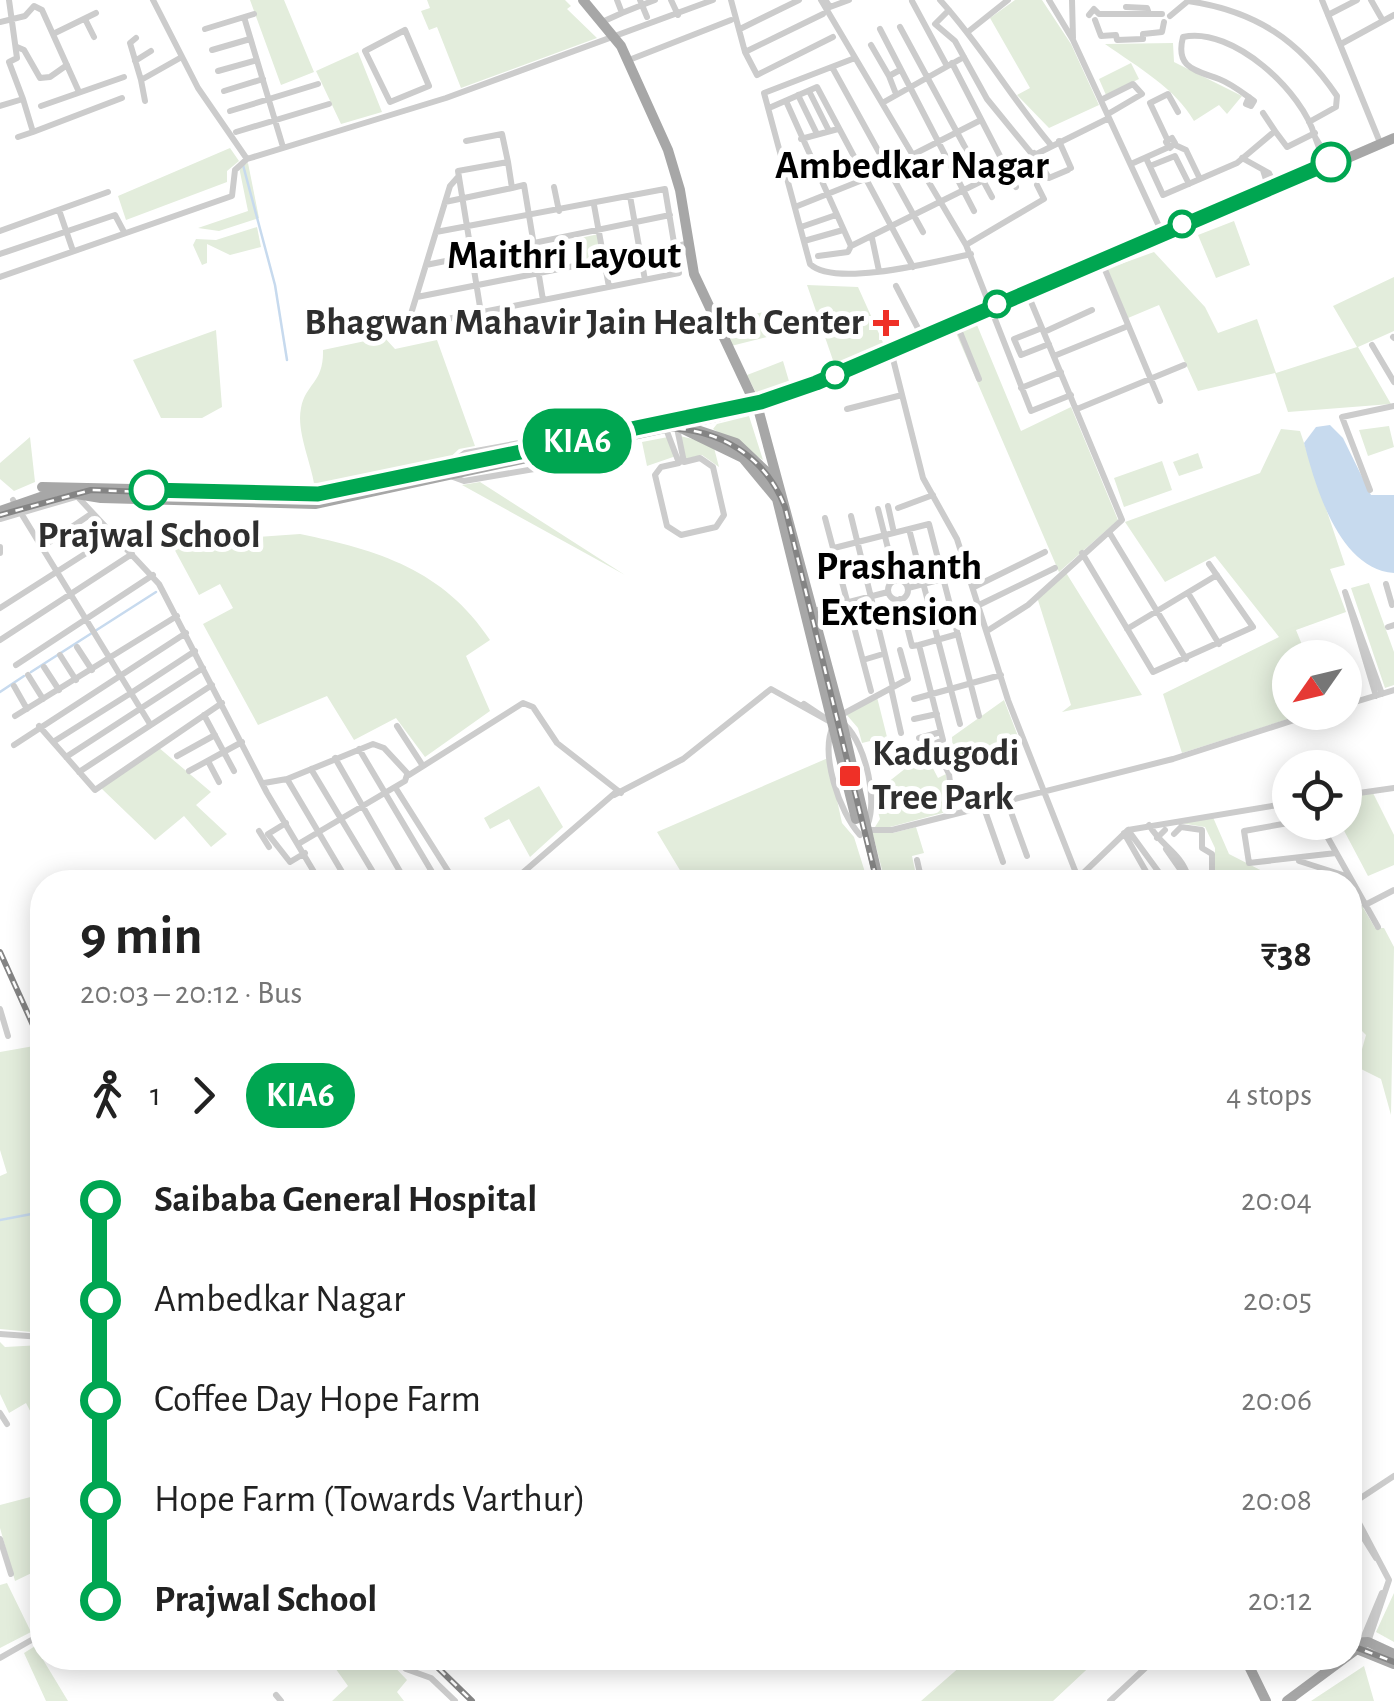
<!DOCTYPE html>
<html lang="en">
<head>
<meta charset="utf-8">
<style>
	body { margin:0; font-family:"Alegreya Sans",sans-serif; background:#f2f2f2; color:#222; height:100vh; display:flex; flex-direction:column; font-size:38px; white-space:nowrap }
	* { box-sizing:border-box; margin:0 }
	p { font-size:32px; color:#767676 }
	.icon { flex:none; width:55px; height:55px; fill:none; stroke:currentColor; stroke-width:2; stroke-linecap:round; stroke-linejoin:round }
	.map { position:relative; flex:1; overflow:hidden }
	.panel { position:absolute; left:30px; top:870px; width:1332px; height:800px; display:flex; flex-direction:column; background:#fff; border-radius:40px; box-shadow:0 5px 25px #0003 }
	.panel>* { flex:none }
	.badge { padding:0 20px; border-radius:32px; font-size:35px; line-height:65px }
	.needle { width:65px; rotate:236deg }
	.controls { position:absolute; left:1272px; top:640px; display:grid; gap:20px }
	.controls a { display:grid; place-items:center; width:90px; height:90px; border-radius:50%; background:#fff; box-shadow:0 5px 25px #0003; font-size:50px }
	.map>.badge { position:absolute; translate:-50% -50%; box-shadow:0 0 0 5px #fff }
	.legs { display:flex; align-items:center; gap:15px; height:110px; padding:0 50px; font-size:32px }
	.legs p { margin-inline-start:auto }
	.summary { display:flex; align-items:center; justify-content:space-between; height:170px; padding:0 50px }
	h1 { font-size:55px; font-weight:600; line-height:75px }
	ul { padding:0 50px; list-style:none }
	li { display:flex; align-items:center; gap:35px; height:100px; font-size:38px }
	li i { display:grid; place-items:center; width:15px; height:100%; margin:0 12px; background:currentColor }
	li i::after { content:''; width:25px; height:25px; margin:-12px; border:8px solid; border-radius:50%; background:#fff }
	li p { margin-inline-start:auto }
	li:first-child i { background:linear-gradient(#0000 50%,currentColor 0) }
	li:last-child i { background:linear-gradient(currentColor 50%,#0000 0) }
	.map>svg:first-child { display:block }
	.green { fill:#e3eddc }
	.water { fill:#c7daee }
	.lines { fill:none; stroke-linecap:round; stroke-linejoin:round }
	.stream { stroke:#c7daee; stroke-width:2.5 }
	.minor { stroke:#ccc; stroke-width:6 }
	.major { stroke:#a7a7a7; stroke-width:10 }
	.rail-casing { stroke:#848484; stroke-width:6 }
	.rail { stroke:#fff; stroke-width:2.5; stroke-dasharray:8; stroke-linecap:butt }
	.line-1-casing { stroke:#fff; stroke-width:22 }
	.line-1 { stroke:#00a651; stroke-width:15 }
	.stop-1-dot { fill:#fff; stroke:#00a651; stroke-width:5 }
	.poi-dot { fill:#ef3027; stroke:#fff; stroke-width:4 }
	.labels { text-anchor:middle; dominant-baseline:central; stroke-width:10; stroke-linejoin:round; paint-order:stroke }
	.poi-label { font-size:38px; font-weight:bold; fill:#2f2f2f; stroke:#fff; text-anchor:end }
	.stop-label { font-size:38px; font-weight:bold; fill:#2f2f2f; stroke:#fff }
	.neighbourhood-label { font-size:40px; font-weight:bold; fill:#000; stroke:#fff }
</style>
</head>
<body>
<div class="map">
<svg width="1394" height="1701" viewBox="0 0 1394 1701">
	<rect width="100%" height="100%" fill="#fff"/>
	<!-- green -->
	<path class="green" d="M250,0H284L314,72L281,85Z
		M427,0H565L571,6L567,9L597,38L461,88L437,27L429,30L421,11L430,8Z
		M1015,0H1042L1071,44L1099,105L1049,128L1017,95L1030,88L990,18Z
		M1173,43L1174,62L1242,96L1227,114L1219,105L1194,121C1175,88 1139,68 1105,44Z
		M358,52L382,112L341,124L316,71Z
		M1131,63L1139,79L1106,95L1099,79Z
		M230,148L239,161L227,171V182L126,220L118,196Z
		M248,163L259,218L219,231L198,228L248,211L239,167Z
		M1234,221L1250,265L1216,278L1198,235Z
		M257,227L261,247L230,255L207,244V263L202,265L193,245L196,239L216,240Z
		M599,234L603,258L584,261L580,238Z
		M1154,252L1205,307L1218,333L1257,319L1276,373L1357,347L1333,306L1394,277V331L1358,347L1391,404L1288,412L1275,373L1198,391L1159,305L1128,318L1107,269Z
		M807,285L858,287L885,347L836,369Z
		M764,312L775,335L731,346L720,321Z
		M977,325L1021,431L1071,407L1118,520L1059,572L956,333Z
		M216,330L222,407L202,418H161L133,360Z
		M384,337L395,349L437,340L475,446L459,449L444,463L315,489C312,464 296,432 301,408C306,383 324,383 323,350Z
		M783,361L791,388L758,397L747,375Z
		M749,416L763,460L713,429L717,424Z
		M1389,426L1394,447L1368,456L1359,430Z
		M1281,429L1300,431L1345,565L1330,569L1346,612L1296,630L1307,657L1290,658V712L1307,713L1182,753L1163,694L1279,637L1215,556L1165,582L1125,522L1260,473Z
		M680,436L713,444L719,467L702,455L685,459Z
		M30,437L35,482L14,491L0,479V463Z
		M668,437L676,456L647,466L642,442Z
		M1198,453L1203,468L1179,476L1173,462Z
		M1162,461L1172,490L1124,507L1114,478Z
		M480,482L625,575L462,485Z
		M300,534C378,550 444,570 490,640L466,656L490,711L425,757L396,718L354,740L327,696L258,725L203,624L233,608L220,584L199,595L171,543Z
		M1065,571L1142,695L1062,712L1071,705L1037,597Z
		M1369,583L1394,652V685L1385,688L1351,588Z
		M877,697L887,737L862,743L858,728L846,714Z
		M1004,700L1021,744L954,770L952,737Z
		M158,747L211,792L196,805L227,834L211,847L184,816L155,840L102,789L106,781Z
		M925,753L938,778L946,774L950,811L890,827H875L880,819L873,794Z
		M828,758L842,823L854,837L868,882H687L657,832Z
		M539,786L563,827L530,857L509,819L490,829L484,818Z
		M1373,793L1394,835V865L1368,876L1340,823L1345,822V797Z
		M1212,815L1229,854L1280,880L1250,882L1215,871V848L1205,827L1180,823Z
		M916,827L924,853L912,856L916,875L885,881L872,831L893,833Z
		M1350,897L1358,899L1375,928H1384L1394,947L1391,1115L1381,1079L1357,1067L1366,1035L1350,1019V953L1355,933Z
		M34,1046L42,1065V1333L0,1329V1176L7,1173L0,1150V1052Z
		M0,1342L5,1347L42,1345V1434L26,1403L9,1413L0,1394Z
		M42,1494V1568L15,1581L0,1528V1505Z
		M7,1583L31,1632L0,1648V1585Z
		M1394,1593V1642L1376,1632Z
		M40,1643L42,1658L68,1701H46L24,1653Z
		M328,1658H386L407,1680L397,1692L404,1701H332L348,1686Z
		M970,1658H1099L1053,1701H921Z
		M1364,1666L1374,1701H1311Z"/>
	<!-- water -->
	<path class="water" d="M1330,425L1343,438L1371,495H1394V573C1339,569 1316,488 1304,443L1316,427Z"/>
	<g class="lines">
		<!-- stream -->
		<path class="stream" d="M243,165L275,285L287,360
			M31,672L156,592
			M0,692L24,676
			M0,1220L42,1212"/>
		<!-- minor -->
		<path class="minor" d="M153,0L198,88L247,159
			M617,0L622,13L642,5L640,0
			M671,0L678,15
			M731,0L745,52L757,75L833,37
			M821,0L966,245L1031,411L1071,395
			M940,0C982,46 1011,98 1051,145
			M1049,0L1073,40L1164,237
			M1072,0L1073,38
			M1322,0L1379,140
			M1371,0L1383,21
			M826,1L830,7L849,0
			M912,1L947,66
			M1126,7L1147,8L1149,14
			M949,10L935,24L955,41L987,99L1032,154
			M1089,15L1094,9L1099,14H1162
			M1328,15L1357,0
			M1170,16L1188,1C1256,11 1299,40 1337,96L1336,107L1309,122
			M244,17L283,147
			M647,17L642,5L655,0
			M85,19L94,37
			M1095,20L1101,36L1116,35L1117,40L1143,39V34L1162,32L1164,22
			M0,22L25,16L34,6L42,10L79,92
			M602,22L622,13
			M900,27L992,197
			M205,29L254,14
			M740,29L799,0
			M880,29L974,211
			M405,30L429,86L390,102L365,51Z
			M969,31L1008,0
			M53,34L96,13
			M136,38L130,43L141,80
			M1341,44L1394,15
			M871,45L889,76L900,70
			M17,47L24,50L40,78L50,77L67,65
			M212,50L250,39
			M745,52L823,14
			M855,58L764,93L810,264C835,288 938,261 971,254
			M629,60L731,20
			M135,61L151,51
			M952,63L1016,187
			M832,67L923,232
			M218,71L257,60
			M889,76L896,94
			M224,91L263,79
			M809,91L829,131
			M798,95L817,134
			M1249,97L1246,104L1251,106L1254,101C1243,93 1232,84 1219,79C1195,70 1175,68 1183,37C1233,26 1303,92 1315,137
			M1101,100L1133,84L1142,94L1108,114
			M145,101L141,80L180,58
			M786,101L851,246
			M884,102L964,57
			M0,106L23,99L9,62L17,58L9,0
			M41,106L124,77
			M769,108L817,87L913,267
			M230,111L318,84
			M1263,113L1275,131
			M33,132L122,98
			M236,132L329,104
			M18,137L33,132L23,99
			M1172,138L1175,143L1170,148L1166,142Z
			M801,139L838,129
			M1167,139L1150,103L1168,94L1178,112
			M466,141L502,134L508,162L458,171L481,313
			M1059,141L1071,168
			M1175,145L1186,150L1200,179L1237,163L1275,131L1287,147L1315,133
			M1034,153L1049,178L1068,170
			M1146,158L1163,195L1200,179
			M1242,158L1269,173L1275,186
			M508,162L512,188L524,185L543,300
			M1131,164L1169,147
			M1150,166L1175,156L1189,184
			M1327,169L1315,137L1333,166
			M1263,170L1269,189
			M554,187L559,211
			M630,196L645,280
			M445,202L512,188
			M594,205L609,287
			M795,207L865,179L981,120
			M59,210L73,251
			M801,227L836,215
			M0,231L108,192
			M436,232L665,189L679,273L407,327L450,186L458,177
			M872,238L879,271
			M804,241L843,230
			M966,245L1044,199L1037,185
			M0,254L115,215L124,232
			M818,256L848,252L851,246L1109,118
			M426,265L670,215
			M1103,265L1160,401
			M0,277L232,196L235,170L247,159L446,98L713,0
			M896,286L922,336
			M417,297L686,244
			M958,327L979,379
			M1042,328L1014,339L1021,355L1049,344
			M1044,332L1092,310
			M1393,337L1394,338
			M1372,345L1394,382
			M892,355L923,478L957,539L1008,700L1078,878
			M1054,356L1128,326
			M1021,388L1061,372
			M847,409L902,395
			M1077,409L1184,365
			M666,429L679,463L661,467L655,475L667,526L681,535L716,527L724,515L713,467L700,458L684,462L677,428
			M451,463L465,453L541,439L552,444
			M453,477L464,481L546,467L557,454
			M1370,490L1342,417L1394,406
			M75,494L159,584L267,793L320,882
			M13,500L131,693L53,742
			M888,506L894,533
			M898,508L933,495
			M878,509L896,580
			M851,516L893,687
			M825,518L871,691
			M0,519L75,497
			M909,529L960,724
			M1109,532L1186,659
			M0,547V553
			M42,547L91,514
			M834,548L929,524L979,716
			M1082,553L1153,672L1253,627L1209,564
			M888 590a10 10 0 1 1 20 0a10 10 0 1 1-20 0Z
			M1386,584L1392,605
			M974,587L1045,552
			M908,588L969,572
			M1345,592L1382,694
			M1345,592L1376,696
			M1188,593L1219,644
			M900,599L912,646L919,645L941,732L943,740L934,744L949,774L954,814
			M979,605L1055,568
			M0,608L113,536
			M814,611L888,592
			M1388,627L1394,625
			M1127,629L1217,575
			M987,631L1028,605L1122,520L1029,297
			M0,640L132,554
			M919,645L958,634
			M77,647L92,670
			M60,655L76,680
			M863,660L883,654
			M16,665L153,575
			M44,667L59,690
			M28,675L43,699
			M14,686L27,709
			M891,688L901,733
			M914,699L1001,675
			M804,704L831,722
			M1345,705L1394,690
			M204,715L234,771
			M841,715L908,679L900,650
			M15,716L177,616
			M914,719L937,714
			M150,724L131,693L195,651
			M845,725C866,744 880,806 865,830H892L1173,759L1319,712
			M39,726L95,790L222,703
			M397,726L423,766
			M833,726C820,754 839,812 860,835
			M919,738L941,732
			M14,745L186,633
			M359,749L438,882
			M177,756L215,735
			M66,757L203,668
			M335,758L406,882
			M208,761L219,782
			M311,769L379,882
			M189,771L242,742
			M79,772L212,685
			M287,779L348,882
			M264,783L287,779L373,744L384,748L409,775L523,703L533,707L557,743L621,793
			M395,787L455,882
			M614,795L683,759L771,689L834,724
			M1345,795L1394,788
			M1007,801L1027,856
			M984,808L1003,862
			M1294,822L1244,831L1249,863L1336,853
			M1319,822L1378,927
			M286,823L268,834L290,862L305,853
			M1149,825C1162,847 1180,852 1188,876L1203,882
			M1128,830L1166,882
			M259,831L269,847
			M1124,833L1152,882
			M1174,834L1181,827L1202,830V848L1212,854V872L1205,882
			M1157,838L1165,830
			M300,843L405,781L407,775
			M1166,849L1189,882
			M917,860L922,882
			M1299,861L1349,877
			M1212,873L1244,882
			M979,880L980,882
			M512,882L616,792
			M1074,882L1128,830L1290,803
			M1365,905L1394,890
			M0,1009L8,1036
			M1350,1028L1359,1038
			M0,1334L42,1337
			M0,1413L7,1424
			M1350,1505L1394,1476
			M1350,1506L1389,1580L1368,1642
			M1350,1516L1376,1558
			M0,1539L11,1574
			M1362,1641L1382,1593
			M0,1658L42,1634
			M394,1658L406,1669L431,1678L455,1701
			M276,1695L281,1701
			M1110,1701L1156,1658"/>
		<!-- major -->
		<path class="major" d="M583,0L621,46L668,150L680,190L694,274L759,412L840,713L879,882
			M685,426L736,443L772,477
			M679,427L743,458L777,499
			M42,487L319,493L623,431
			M776,495L856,819
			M0,511L58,491L101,498L315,504L757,408L807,392L1394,138
			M1350,1643L1368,1642L1394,1654
			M1245,1658L1266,1701
			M1287,1701L1357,1649L1394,1664"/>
		<!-- rail casing -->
		<g class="rail-casing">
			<path id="rail" d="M0,515L91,490L284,497L334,494L666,428C720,429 765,456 785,507L877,882
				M0,952L42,1045
				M1350,1645L1394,1662
				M428,1658L472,1701"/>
		</g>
		<!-- rail -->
		<use href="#rail" class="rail"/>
	</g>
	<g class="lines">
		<!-- line-1 casing -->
		<g class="line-1-casing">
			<path id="line-1" d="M149,490L318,494L761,402L816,383L1331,162"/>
		</g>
		<!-- line-1 -->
		<use href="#line-1" class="line-1"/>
	</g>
	<!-- markers -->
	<g class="stop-1-dot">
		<circle cx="1331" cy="162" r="18"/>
		<circle cx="1182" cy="224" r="12"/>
		<circle cx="997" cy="304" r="12"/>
		<circle cx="835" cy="375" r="12"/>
		<circle cx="149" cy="490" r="18"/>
	</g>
	<g class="poi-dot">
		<path d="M881 308h10v10h10v10h-10v10h-10v-10h-10v-10h10z"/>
		<rect x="838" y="764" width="24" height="24" rx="5"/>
	</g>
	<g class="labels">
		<!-- poi labels -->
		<g class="poi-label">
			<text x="864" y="323">Bhagwan Mahavir Jain Health Center</text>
			<text x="872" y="754" text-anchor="start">Kadugodi<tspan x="872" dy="44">Tree Park</tspan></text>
		</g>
		<!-- stop labels -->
		<g class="stop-label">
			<text x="149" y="536">Prajwal School</text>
		</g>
		<!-- neighbourhood labels -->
		<g class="neighbourhood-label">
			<text x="912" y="166">Ambedkar Nagar</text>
			<text x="564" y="256">Maithri Layout</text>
			<text x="899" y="567">Prashanth<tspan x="899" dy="46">Extension</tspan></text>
		</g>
	</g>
</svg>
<div class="controls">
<a><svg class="needle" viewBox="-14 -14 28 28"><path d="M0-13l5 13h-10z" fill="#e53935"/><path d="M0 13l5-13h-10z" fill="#767676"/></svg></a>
<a><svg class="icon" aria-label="locate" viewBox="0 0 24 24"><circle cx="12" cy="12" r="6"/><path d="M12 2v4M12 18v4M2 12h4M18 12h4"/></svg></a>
</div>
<b class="badge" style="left:577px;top:441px;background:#00a651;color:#fff">KIA6</b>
<section class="panel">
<div class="summary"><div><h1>9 min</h1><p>20:03 – 20:12 · Bus</p></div><b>₹38</b></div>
<div class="legs"><svg class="icon" aria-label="walk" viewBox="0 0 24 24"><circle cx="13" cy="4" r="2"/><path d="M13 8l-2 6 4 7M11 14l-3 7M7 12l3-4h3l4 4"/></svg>1<svg class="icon" aria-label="forward" viewBox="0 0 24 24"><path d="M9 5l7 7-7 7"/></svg><b class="badge" style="background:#00a651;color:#fff">KIA6</b><p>4 stops</p></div>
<ul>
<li><i style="color:#00a651"></i><b>Saibaba General Hospital</b><p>20:04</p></li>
<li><i style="color:#00a651"></i><span>Ambedkar Nagar</span><p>20:05</p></li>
<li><i style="color:#00a651"></i><span>Coffee Day Hope Farm</span><p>20:06</p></li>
<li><i style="color:#00a651"></i><span>Hope Farm (Towards Varthur)</span><p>20:08</p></li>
<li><i style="color:#00a651"></i><b>Prajwal School</b><p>20:12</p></li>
</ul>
</section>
</div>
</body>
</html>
